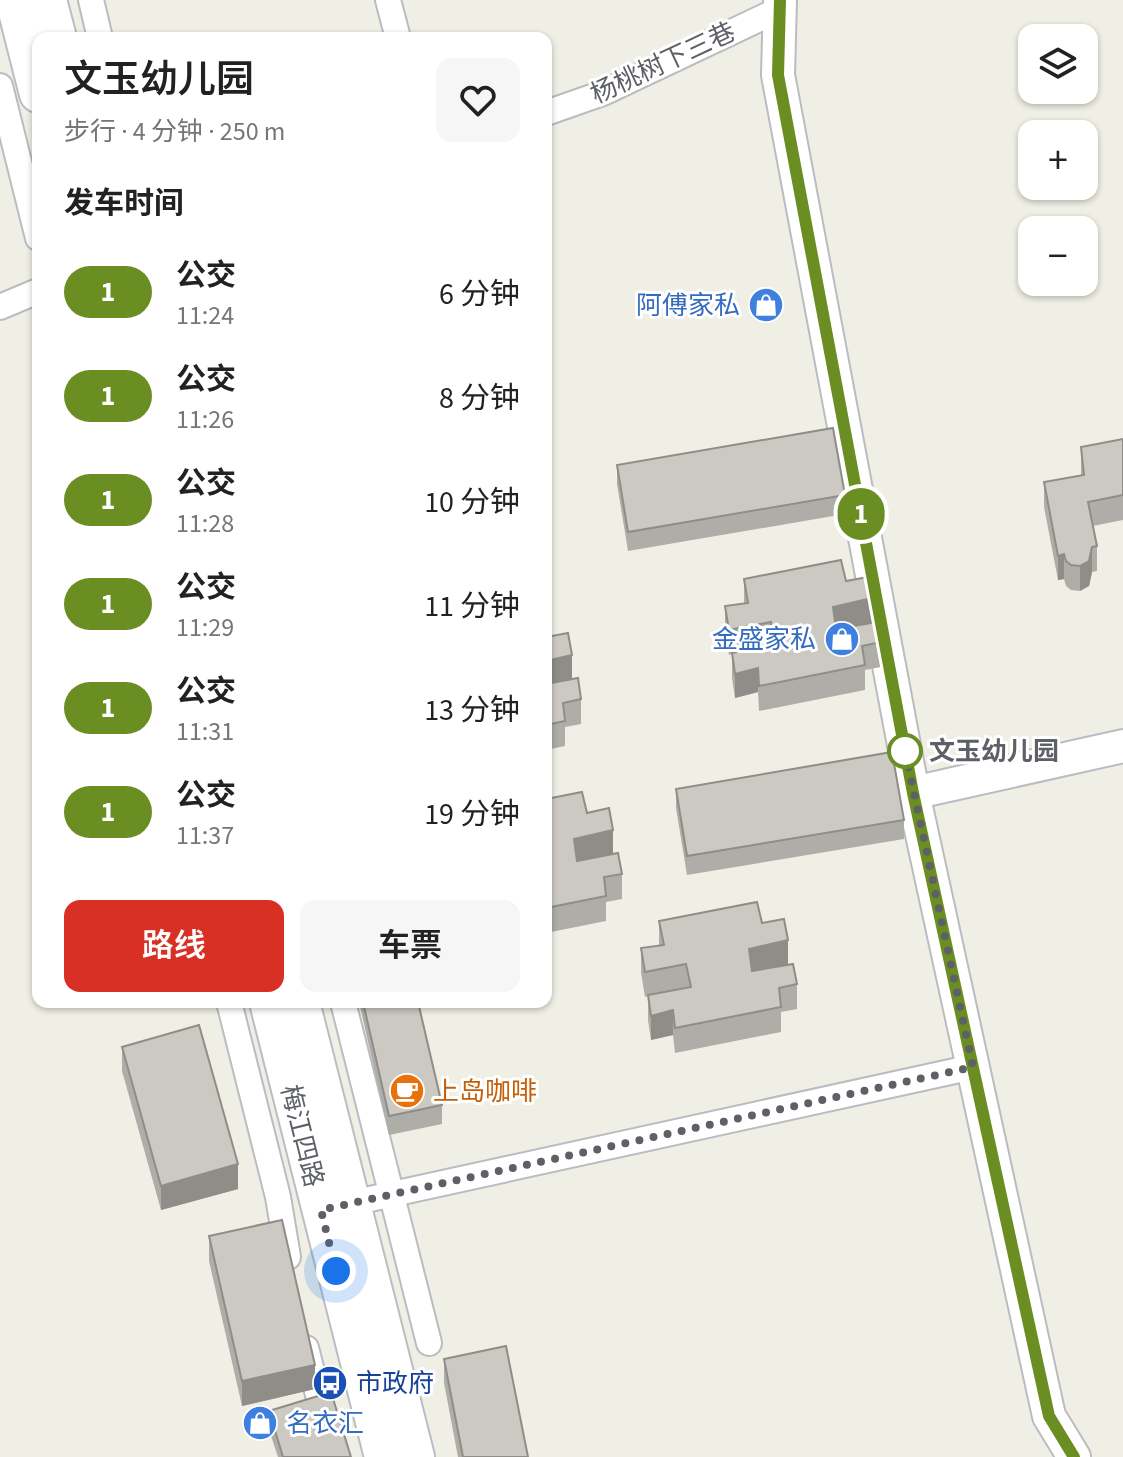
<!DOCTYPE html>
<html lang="zh">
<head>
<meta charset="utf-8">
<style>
	body { margin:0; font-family:"Source Sans 3","Noto Sans SC",sans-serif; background:#f6f6f6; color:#222; height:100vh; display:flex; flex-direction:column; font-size:30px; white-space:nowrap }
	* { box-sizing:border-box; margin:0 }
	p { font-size:26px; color:#767676 }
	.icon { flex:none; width:44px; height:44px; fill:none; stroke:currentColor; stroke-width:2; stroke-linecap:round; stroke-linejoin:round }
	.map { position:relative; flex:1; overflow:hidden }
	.details { position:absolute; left:32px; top:32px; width:520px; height:976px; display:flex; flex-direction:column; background:#fff; border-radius:16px; box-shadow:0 2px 6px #0004 }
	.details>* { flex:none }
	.badge { padding:0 16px; border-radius:26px; font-size:28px; line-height:52px }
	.tools { position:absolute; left:1018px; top:24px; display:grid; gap:16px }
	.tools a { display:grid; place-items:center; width:80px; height:80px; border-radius:16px; background:#fff; box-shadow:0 2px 6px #0004; font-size:40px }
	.you { position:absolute; width:40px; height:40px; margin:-20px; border:6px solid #fff; border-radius:50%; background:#1a73e8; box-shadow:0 0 0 12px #1a73e833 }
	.map>.badge { position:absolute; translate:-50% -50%; box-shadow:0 0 0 4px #fff }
	h2 { padding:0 32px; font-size:30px; line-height:72px }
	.round { display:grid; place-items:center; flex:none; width:84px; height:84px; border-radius:16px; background:#f6f6f6 }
	.summary { display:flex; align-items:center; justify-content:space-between; height:136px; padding:0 32px }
	h1 { font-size:38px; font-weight:600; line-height:60px }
	.cta { display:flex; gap:16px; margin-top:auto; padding:16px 32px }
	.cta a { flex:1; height:92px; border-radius:16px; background:#d93025; color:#fff; font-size:32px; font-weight:600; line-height:92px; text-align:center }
	.cta a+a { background:#f6f6f6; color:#222 }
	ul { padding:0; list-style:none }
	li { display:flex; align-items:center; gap:24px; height:104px; padding:0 32px }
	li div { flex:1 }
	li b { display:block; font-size:30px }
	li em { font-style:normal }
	li .badge { min-width:88px; font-weight:700; text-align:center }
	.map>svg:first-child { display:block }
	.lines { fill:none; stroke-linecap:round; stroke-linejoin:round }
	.minor-casing { stroke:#babcc1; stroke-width:28 }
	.tertiary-casing { stroke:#babcc1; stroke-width:36 }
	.secondary-casing { stroke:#babdc4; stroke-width:40 }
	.minor { stroke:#fff; stroke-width:24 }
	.tertiary { stroke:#fff; stroke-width:32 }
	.secondary { stroke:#fff; stroke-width:36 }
	.wall { fill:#afada7 }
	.shaded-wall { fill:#8e8d88 }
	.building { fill:#cbc9c2; stroke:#8e8d88; stroke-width:2 }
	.line-casing { stroke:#fff; stroke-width:18 }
	.line { stroke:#6b8e23; stroke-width:12 }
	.walk { stroke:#5d6066; stroke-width:8; stroke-dasharray:0 14.4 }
	.stop-dot { fill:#fff; stroke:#6b8e23; stroke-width:4 }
	.labels { text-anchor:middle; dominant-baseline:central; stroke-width:6; stroke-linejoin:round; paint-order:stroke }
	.street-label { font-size:26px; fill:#5d6066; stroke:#fff }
	.shop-label { font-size:26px; fill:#366cbe; stroke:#fff; text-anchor:end }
	.stop-label { font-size:26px; font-weight:bold; fill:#5d6066; stroke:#fff; text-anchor:start }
	.food-label { font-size:26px; fill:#c56008; stroke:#fff; text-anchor:start }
	.transit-label { font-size:26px; fill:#164399; stroke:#fff; text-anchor:start }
</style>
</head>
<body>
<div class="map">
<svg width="1123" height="1457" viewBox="0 0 1123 1457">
	<rect width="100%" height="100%" fill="#f0efe5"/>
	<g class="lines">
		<!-- minor casing -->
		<g class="minor-casing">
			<path id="minor" d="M91,0L100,38
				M388,0L398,38
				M0,86L38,238
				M546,113L603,93L778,10
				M0,307L38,291
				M229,1002L278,1197L288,1257
				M343,1002L429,1343
				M338,1206L973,1067
				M306,1348L334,1457"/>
		</g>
		<!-- tertiary casing -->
		<g class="tertiary-casing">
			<path id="tertiary" d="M780,0L778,75L913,793L1049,1416L1074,1457
				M913,793L1123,746"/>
		</g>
		<!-- secondary casing -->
		<g class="secondary-casing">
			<path id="secondary" d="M14,0L38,94
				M48,0L58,38
				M268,1002L383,1457
				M301,1002L416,1457"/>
		</g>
		<!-- minor -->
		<use href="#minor" class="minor"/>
		<!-- tertiary -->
		<use href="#tertiary" class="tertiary"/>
		<!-- secondary -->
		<use href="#secondary" class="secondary"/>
	</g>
	<!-- wall -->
	<path class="wall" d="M1123,439V520L1093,526L1097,546V571L1092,572L1089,586L1080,591L1071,590L1066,586L1064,579L1058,580L1044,507V482L1081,475V447Z
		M617,465L845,495V514L628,551L617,484Z
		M744,579L846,581L872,622L881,642V667L865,670V690L759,711L758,692L735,698L732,678V654L729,655L725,631V606L744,604Z
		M546,635L572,679L581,699V724L565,727V746L546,750Z
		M676,789L904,820V839L687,875L676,808Z
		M546,799L587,813L613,854L622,874V899L606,902V921L546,933Z
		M659,921L762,923L788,964L797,984V1009L781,1012V1032L675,1053L673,1035L651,1040L648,1020V996L645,997L641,973V948L659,946Z
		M359,1002H418L442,1105V1124L389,1135Z
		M122,1047L238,1189L161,1210L122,1071Z
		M209,1236L315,1389L242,1406L209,1261Z
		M444,1359L528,1457H458L444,1383Z
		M269,1411L351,1457H278L269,1430Z"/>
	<!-- shaded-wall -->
	<path class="shaded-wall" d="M1092,547V572L1089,586L1080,591V566Z
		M1064,554V579L1058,580V556Z
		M872,598V623L833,632V607Z
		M572,655V679L546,685V661Z
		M758,668V692L735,698V674Z
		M613,830V855L574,863V839Z
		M788,940V965L749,974V949Z
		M673,1010V1035L651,1040V1016Z
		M238,1164V1189L161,1210V1186Z
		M315,1365V1389L242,1406V1381Z"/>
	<!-- building -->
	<path class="building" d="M833,428L845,495L628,532L617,465Z
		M1123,439V495L1088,502L1097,546L1092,547L1089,561L1080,566L1071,565L1066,561L1064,554L1058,556L1044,482L1084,475L1081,447Z
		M841,560L846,581L868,577L872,598L833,607L836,629L877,622L881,642L862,646L865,665L759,686L758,668L735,674L732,653L775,644L771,622L729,630L725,606L748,603L744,579Z
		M568,633L572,655L546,661V635L547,637Z
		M578,678L581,699L563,703L565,721L546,725V684Z
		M892,752L904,820L687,856L676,789Z
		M582,792L587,813L609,808L613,830L574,839L577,861L618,853L622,874L604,877L606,896L546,908V799Z
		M757,902L762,923L784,919L788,940L749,949L752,971L793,964L797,984L779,988L781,1007L675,1028L673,1010L651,1016L648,995L691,987L686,964L645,972L641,948L664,945L659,921Z
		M363,1002H418L442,1105L389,1116Z
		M199,1025L238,1164L161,1186L122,1047Z
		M282,1220L315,1365L242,1381L209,1236Z
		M506,1346L528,1457H463L444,1359Z
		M331,1392L351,1457H283L269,1411Z"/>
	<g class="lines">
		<!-- line casing -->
		<g class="line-casing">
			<path id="line" d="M780,0L778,75L913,793L1049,1416L1074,1457"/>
		</g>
		<!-- line -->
		<use href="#line" class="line"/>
		<!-- walk -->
		<path class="walk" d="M336,1271L321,1210L973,1067L905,751"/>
	</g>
	<!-- icons -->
	<defs>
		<g id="shop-disc" transform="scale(1.8)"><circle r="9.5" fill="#3f7fe0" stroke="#fff"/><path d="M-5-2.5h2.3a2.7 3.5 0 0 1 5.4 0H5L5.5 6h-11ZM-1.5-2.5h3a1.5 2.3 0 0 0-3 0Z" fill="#fff"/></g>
		<g id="cafe-disc" transform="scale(1.8)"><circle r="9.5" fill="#e8710a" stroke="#fff"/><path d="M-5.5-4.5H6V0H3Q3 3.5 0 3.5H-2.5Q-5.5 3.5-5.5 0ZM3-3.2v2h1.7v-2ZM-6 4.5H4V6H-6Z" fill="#fff"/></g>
		<g id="bus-disc" transform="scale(1.8)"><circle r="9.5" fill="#1a4fb4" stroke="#fff"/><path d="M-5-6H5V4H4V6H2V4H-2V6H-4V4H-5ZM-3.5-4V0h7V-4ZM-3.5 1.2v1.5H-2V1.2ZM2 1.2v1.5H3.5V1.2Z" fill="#fff"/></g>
	</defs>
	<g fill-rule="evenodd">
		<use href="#shop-disc" x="766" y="305"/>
		<use href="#shop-disc" x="842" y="639"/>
		<use href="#cafe-disc" x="407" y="1091"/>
		<use href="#bus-disc" x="330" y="1383"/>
		<use href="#shop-disc" x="260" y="1423"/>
	</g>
	<!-- markers -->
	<circle class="stop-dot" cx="905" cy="751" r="16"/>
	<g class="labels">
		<!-- street labels -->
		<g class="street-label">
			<text transform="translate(663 63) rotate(-25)">杨桃树下三巷</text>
			<text transform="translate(302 1136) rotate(76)">梅江四路</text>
		</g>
		<!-- shop labels -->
		<g class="shop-label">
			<text x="740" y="305">阿傅家私</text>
			<text x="816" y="639">金盛家私</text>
			<text x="286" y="1423" text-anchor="start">名衣汇</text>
		</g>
		<!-- stop labels -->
		<g class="stop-label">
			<text x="929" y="751">文玉幼儿园</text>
		</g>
		<!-- food labels -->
		<g class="food-label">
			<text x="433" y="1091">上岛咖啡</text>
		</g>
		<!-- transit labels -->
		<g class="transit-label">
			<text x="356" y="1383">市政府</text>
		</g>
	</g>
</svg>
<div class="tools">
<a><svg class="icon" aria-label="layers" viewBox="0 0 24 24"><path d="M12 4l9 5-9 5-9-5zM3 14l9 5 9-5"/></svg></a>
<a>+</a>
<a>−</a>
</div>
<div class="you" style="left:336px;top:1271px"></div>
<b class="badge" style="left:861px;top:514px;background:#6b8e23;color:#fff">1</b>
<section class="details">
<div class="summary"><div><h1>文玉幼儿园</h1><p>步行 · 4 分钟 · 250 m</p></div><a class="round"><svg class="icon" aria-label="heart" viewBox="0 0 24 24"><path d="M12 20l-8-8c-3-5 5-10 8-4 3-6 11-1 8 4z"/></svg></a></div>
<h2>发车时间</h2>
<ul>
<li><span class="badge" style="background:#6b8e23;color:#fff">1</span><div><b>公交</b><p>11:24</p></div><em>6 分钟</em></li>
<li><span class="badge" style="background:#6b8e23;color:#fff">1</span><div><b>公交</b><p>11:26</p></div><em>8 分钟</em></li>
<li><span class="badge" style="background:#6b8e23;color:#fff">1</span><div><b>公交</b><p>11:28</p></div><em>10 分钟</em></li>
<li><span class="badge" style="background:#6b8e23;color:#fff">1</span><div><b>公交</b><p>11:29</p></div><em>11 分钟</em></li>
<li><span class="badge" style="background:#6b8e23;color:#fff">1</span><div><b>公交</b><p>11:31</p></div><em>13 分钟</em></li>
<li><span class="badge" style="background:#6b8e23;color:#fff">1</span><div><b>公交</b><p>11:37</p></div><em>19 分钟</em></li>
</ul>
<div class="cta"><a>路线</a><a>车票</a></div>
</section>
</div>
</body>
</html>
